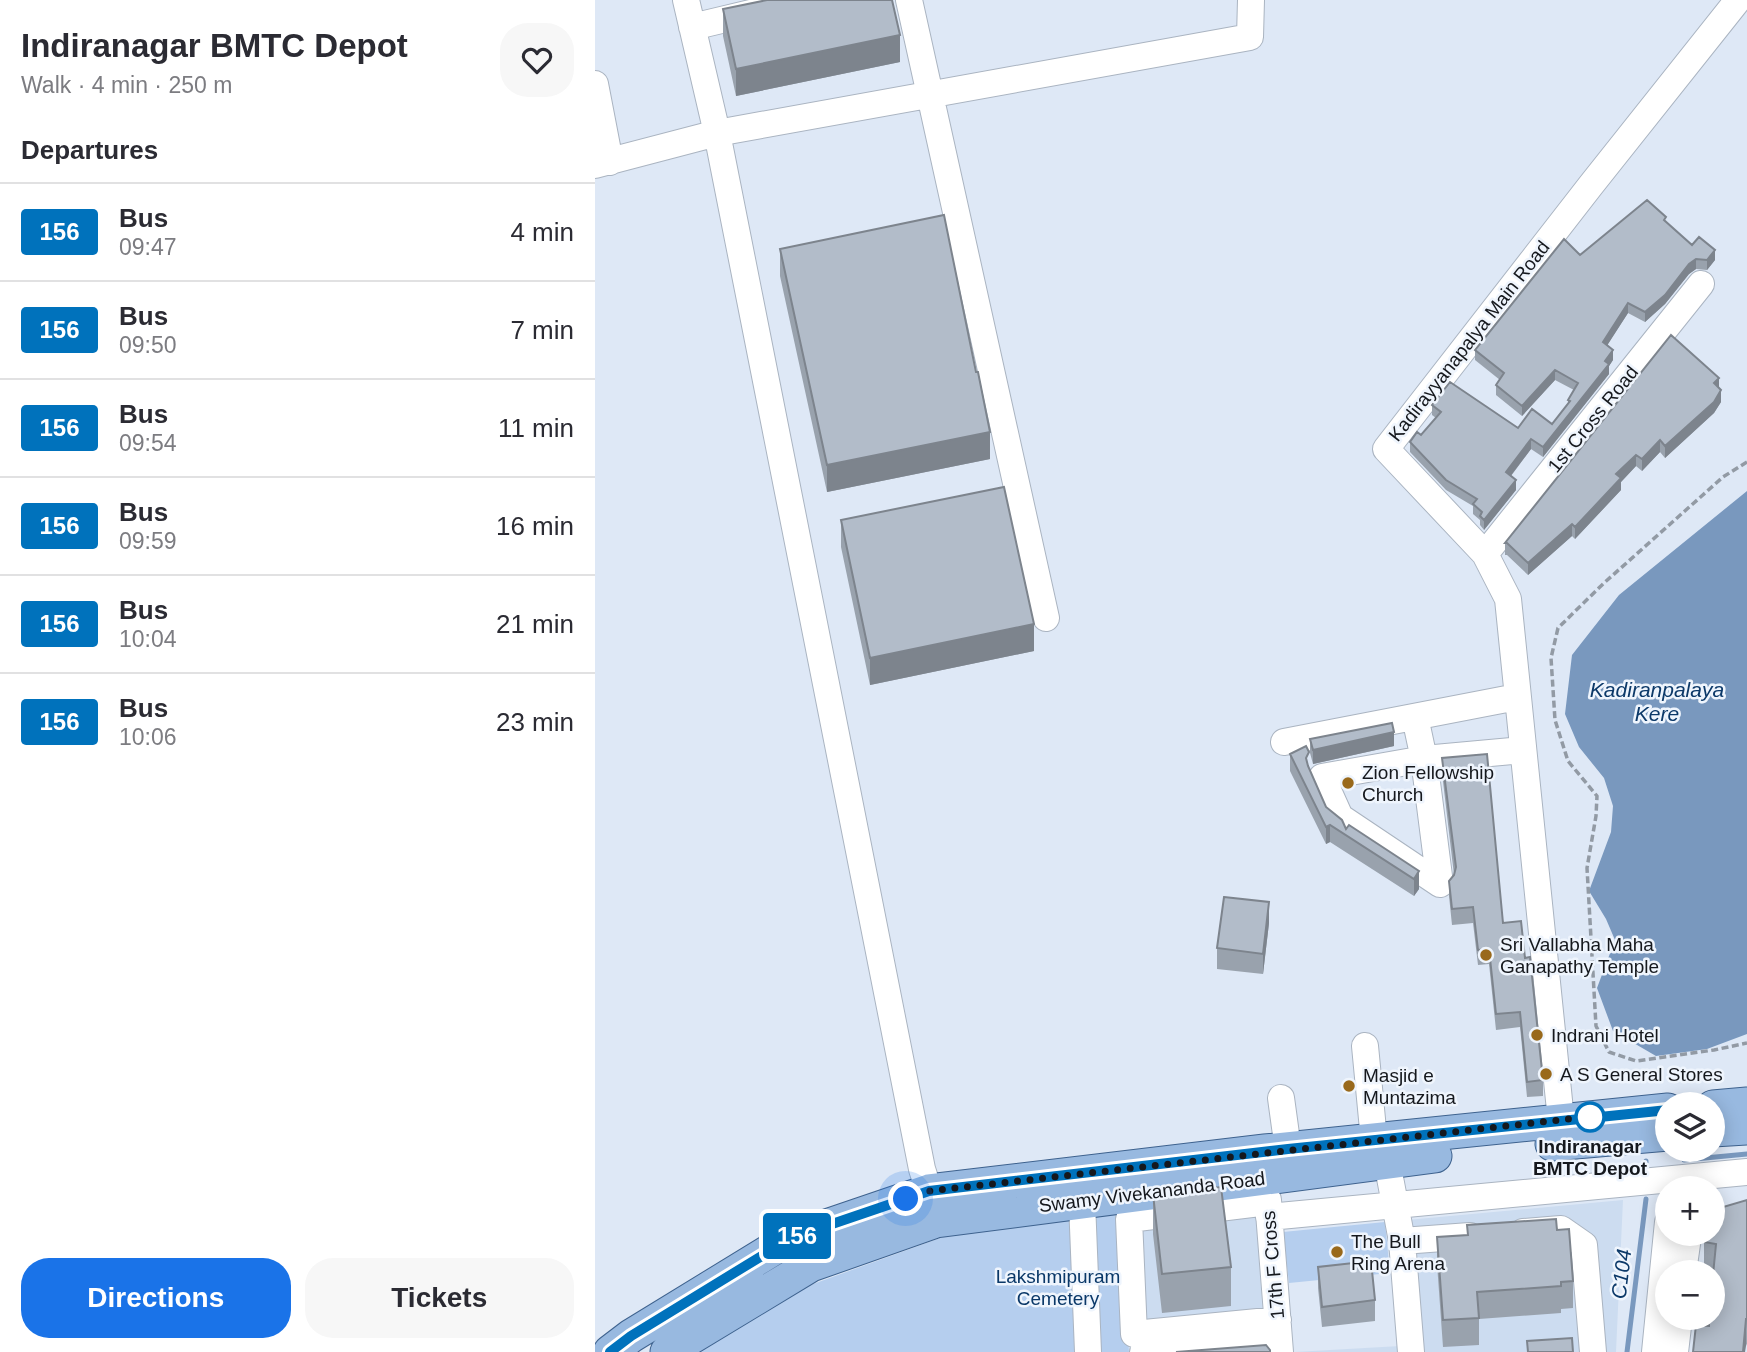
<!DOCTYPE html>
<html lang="en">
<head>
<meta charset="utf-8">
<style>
	body { margin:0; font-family:Arial,sans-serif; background:#f7f7f7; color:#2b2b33; height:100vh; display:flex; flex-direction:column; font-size:26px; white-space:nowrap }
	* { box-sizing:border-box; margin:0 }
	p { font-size:23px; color:#7c7c81 }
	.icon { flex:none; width:38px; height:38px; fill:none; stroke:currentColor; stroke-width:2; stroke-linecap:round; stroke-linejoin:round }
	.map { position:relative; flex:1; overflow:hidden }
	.side { display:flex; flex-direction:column; background:#fff; width:595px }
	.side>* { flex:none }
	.badge { padding:0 14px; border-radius:5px; font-size:24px; line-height:46px }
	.fabs { position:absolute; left:1060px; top:1092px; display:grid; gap:14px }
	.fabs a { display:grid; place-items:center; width:70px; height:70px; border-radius:50%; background:#fff; box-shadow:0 4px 18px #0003; font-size:35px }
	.you { position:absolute; width:35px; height:35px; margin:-18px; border:5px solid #fff; border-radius:50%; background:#1a73e8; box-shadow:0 0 0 10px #1a73e833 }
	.map>.badge { position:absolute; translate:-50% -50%; box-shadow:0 0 0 4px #fff }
	h2 { padding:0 21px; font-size:26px; line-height:63px }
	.round { display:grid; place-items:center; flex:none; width:74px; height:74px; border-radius:28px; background:#f7f7f7 }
	.headline { display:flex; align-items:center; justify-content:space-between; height:119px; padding:0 21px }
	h1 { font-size:33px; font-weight:800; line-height:52px }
	.cta { display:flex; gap:14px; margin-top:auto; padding:14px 21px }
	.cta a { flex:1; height:80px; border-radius:28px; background:#1a73e8; color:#fff; font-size:28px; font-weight:800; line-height:80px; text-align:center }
	.cta a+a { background:#f7f7f7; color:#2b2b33 }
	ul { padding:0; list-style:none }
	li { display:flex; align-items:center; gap:21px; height:98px; padding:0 21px; border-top:2px solid #e1e1e2 }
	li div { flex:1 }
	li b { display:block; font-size:26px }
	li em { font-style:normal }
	li .badge { min-width:77px; font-weight:700; text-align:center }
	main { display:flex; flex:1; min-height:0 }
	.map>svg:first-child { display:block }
	.built { fill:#ccdcf0 }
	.green { fill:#b5ceee }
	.water { fill:#7998be }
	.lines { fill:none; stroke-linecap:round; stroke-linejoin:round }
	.stream { stroke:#7998be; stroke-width:5 }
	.minor-casing { stroke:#aab4c1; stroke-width:28 }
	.major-casing { stroke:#3e628e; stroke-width:35 }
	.path { stroke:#929aa4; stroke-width:3.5; stroke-dasharray:7 3.5; stroke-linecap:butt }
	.minor { stroke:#fff; stroke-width:26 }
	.major { stroke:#98b9e0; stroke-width:33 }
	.wall { fill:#99a2ad }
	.shaded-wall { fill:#7d848d }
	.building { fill:#b2bcc9; stroke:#7d848d; stroke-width:2 }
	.line-casing { stroke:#fff; stroke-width:16 }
	.line { stroke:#0072bc; stroke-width:10 }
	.walk { stroke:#15181d; stroke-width:7; stroke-dasharray:0 12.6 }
	.poi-dot { fill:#99691b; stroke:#eff5fd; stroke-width:2.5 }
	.stop-dot { fill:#fff; stroke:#0072bc; stroke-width:3.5 }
	.labels { text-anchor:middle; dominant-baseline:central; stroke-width:5; stroke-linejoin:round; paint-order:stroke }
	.street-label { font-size:19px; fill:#15181d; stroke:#eff5fd }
	.poi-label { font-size:19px; fill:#15181d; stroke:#eff5fd; text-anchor:start }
	.stop-label { font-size:19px; font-weight:bold; fill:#15181d; stroke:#eff5fd }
	.park-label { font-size:19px; fill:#0a3868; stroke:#eff5fd }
	.water-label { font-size:21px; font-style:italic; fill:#0c3969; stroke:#eff5fd }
</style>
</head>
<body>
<main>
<section class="side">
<div class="headline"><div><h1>Indiranagar BMTC Depot</h1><p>Walk · 4 min · 250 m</p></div><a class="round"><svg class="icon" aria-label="heart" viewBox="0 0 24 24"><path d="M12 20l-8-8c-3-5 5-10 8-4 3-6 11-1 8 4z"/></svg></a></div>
<h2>Departures</h2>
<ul>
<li><span class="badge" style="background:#0072bc;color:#fff">156</span><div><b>Bus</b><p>09:47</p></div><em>4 min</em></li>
<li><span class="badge" style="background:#0072bc;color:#fff">156</span><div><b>Bus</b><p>09:50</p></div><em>7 min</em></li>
<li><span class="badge" style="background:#0072bc;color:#fff">156</span><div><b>Bus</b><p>09:54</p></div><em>11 min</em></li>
<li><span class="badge" style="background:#0072bc;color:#fff">156</span><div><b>Bus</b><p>09:59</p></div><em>16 min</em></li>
<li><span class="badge" style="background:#0072bc;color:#fff">156</span><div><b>Bus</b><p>10:04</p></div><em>21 min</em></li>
<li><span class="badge" style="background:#0072bc;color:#fff">156</span><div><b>Bus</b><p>10:06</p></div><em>23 min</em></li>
</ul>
<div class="cta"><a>Directions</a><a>Tickets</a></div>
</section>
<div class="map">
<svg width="1152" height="1352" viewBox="0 0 1152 1352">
	<rect width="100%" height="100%" fill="#dee8f6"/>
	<!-- built -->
	<path class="built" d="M660,1198L669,1335L533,1344L524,1213Z
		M1028,1200L1021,1352H700L805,1346L790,1222Z"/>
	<!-- green -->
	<path class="green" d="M524,1213L534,1352H98L196,1292L348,1237Z
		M790,1222L795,1273L694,1283L688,1232Z"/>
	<!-- water -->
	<path class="water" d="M1152,491V1034L1112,1049L1061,1056L1018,1031L1002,988L1020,940L1011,919L994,891L1016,832L1018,806L1009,778L984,747L970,714L977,655L1024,595Z"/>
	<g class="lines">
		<!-- stream -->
		<path class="stream" d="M1089,1160L1152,1154
			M1051,1161V1166
			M1032,1352L1051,1199"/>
		<!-- minor casing -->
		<g class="minor-casing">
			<path id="minor" d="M91,0L122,133L327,1169L334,1191
				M314,0L451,618
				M97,27L210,0
				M0,84L15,162
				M0,165L122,133L655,37L656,0
				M890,554L1106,284
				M820,717L829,759L845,884L745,817L727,777L829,759L928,750
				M689,742L922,697
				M770,1046L779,1140
				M686,1098L693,1149
				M966,1120L913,599L890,554L791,449L996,185L1143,0
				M792,1162L807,1241L816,1352
				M673,1200L685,1352
				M487,1202L493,1352
				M673,1202L534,1219L539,1334L683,1320
				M674,1217L1152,1172
				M928,1232L966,1229L989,1245L998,1352
				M807,1241L875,1236
				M1088,1272L1093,1237
				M548,1352L684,1341
				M1060,1352L1073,1222
				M1080,1352L1084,1318"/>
		</g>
		<!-- major casing -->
		<g class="major-casing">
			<path id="major" d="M1118,1107L1152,1104
				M1118,1130L1152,1128
				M957,1144L1073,1134
				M15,1352L36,1336L196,1238L334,1191L670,1151L1073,1110
				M72,1352L216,1265L341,1221L840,1156"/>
		</g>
		<!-- path -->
		<path class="path" d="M1152,462L1128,477L1009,583L963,628L956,658L960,720L973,761L1002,796L1001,816L992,868L1001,1026L1014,1052L1041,1061L1119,1050L1152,1043"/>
		<!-- minor -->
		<use href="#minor" class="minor"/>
		<!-- major -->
		<use href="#major" class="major"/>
	</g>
	<!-- wall -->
	<path class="wall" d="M128,9L305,62L141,96L128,36Z
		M1071,222L1097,245L1120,260L1112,270L1101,269L1094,274L1070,304L1050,322L1033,313L1012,345L1018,360L1014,366V374L948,457L936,449L916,476L921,490L889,530L885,525V520L878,514V506L851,490L815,452V442L826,435L841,418L837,415V405L923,428L957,424L973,404V400L979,390L960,380L927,416L901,395V385L905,380L880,360V350L985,255Z
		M185,249L395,459L232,492L185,276Z
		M1124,388L1126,402L1119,413L1070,458L1065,452L1047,471L1041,466L1026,482V490L980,539L977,536L933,575L912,555H910V543Z
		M246,520L439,651L275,685L246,547Z
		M715,739L799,746L718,764L715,753Z
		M695,754L714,769L731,807L751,829L824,871V889L819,896L735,842L731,844L695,771Z
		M847,758L908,923L930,958L948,1080V1096L932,1097L925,1027L901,1030L894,964L883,965L878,923L857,925L854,896V881L859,875L847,773Z
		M674,923L668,974L622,969V948Z
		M558,1194L636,1267V1306L567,1313L558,1234Z
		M1152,1200V1346L1119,1270H1109V1242Z
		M872,1225L962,1230L978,1281V1308L966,1309V1313L884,1319V1345L848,1347L842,1264V1237L872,1235Z
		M723,1267L780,1300V1321L727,1327L723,1288Z"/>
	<!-- shaded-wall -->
	<path class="shaded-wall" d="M305,35V62L141,96V69Z
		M1120,250V260L1112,270V260Z
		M1101,259V269L1094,274L1070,304L1050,322V312L1094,264Z
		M1033,303V313L1008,352V342Z
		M1018,350V360L1014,366V374L948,457V447Z
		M960,370V380L927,416V406Z
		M1124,378V390L1119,383Z
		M1126,390V402L1119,413L1070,458V446Z
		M395,432V459L232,492V465Z
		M936,439V449L911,482V472Z
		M1065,440V452L1047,471V459Z
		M1041,455V466L1026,482V490L980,539V527L1021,474Z
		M921,480V490L889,530V520Z
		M977,524V536L933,575V563Z
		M439,624V651L275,685V658Z
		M799,732V746L718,764V750Z
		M735,825V842L731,844V827Z
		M824,871V889L819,896V879Z
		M674,902V923L668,974V954Z
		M1151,1319V1346L1150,1352H1148Z"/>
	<!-- building -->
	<path class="building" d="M172,0H297L305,35L141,69L128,9Z
		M1052,200L1071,217L1069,220L1097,245L1104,237L1120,250L1112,260L1101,259L1094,264L1070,295L1050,312L1033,303L1008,342L1018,350L1010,361L1014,364L948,447L936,439L911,472L921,480L889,520L885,516L887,512L878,504L882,499L851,480L815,442L822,432L826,435L846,412L837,405L855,382L923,428L937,409L957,424L975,401L973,400L983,383L960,370L927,406L901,385L909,373L880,350L969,239L985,255Z
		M349,215L381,372H383L395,432L232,465L185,249Z
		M1076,335L1124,378L1119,383L1126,390L1119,402L1070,446L1065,440L1047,459L1041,455L1021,474L1026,478L980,527L977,524L933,563L912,543H910Z
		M409,487L439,624L275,658L246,520Z
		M797,723L799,732L718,750L715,739Z
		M711,746L714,752L711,758L713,766L731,807L747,820L751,829L754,825L824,871L819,879L735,825L731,827L695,754Z
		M892,754L908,923L926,921L930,958L935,957L948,1080L932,1082L925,1012L901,1014L894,949L883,950L878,907L857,909L854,881L859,875L861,867L847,758Z
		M629,897L674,902L668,954L622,948Z
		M626,1187L636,1267L567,1274L558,1194Z
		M1152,1200V1319H1151L1148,1352H1098L1101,1325L1114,1326V1318H1118V1275L1121,1244L1109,1242V1234H1118V1210Z
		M961,1219L962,1230L974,1229L978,1281L966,1282V1286L882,1292L884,1318L848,1320L842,1237L873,1235L872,1225Z
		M776,1261L780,1300L727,1307L723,1267Z
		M977,1338L978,1352H933L932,1341Z
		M671,1345L675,1350V1352H581Z"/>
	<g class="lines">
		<!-- line casing -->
		<g class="line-casing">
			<path id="line" d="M15,1352L36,1336L196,1238L334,1191L693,1149L1073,1110"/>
		</g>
		<!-- line -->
		<use href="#line" class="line"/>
		<!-- walk -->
		<path class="walk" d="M311,1199L334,1191L361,1188L1000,1116L995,1117"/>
	</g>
	<!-- markers -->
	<g class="poi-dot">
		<circle cx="753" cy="783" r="7"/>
		<circle cx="891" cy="955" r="7"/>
		<circle cx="942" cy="1035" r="7"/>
		<circle cx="951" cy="1074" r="7"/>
		<circle cx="754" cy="1086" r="7"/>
		<circle cx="742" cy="1252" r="7"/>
	</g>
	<circle class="stop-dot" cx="995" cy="1117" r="14"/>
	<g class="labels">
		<!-- street labels -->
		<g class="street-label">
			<text transform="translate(874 341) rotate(-52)">Kadirayyanapalya Main Road</text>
			<text transform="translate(998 419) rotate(-51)">1st Cross Road</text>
			<text transform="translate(557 1192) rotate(-7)">Swamy Vivekananda Road</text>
			<text transform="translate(678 1265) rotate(-95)">17th F Cross</text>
		</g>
		<!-- poi labels -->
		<g class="poi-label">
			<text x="767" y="772">Zion Fellowship<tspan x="767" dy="22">Church</tspan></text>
			<text x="905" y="944">Sri Vallabha Maha<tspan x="905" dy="22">Ganapathy Temple</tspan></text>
			<text x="956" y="1035">Indrani Hotel</text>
			<text x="965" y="1074">A S General Stores</text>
			<text x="768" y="1075">Masjid e<tspan x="768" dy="22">Muntazima</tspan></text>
			<text x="756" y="1241">The Bull<tspan x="756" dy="22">Ring Arena</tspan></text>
		</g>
		<!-- stop labels -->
		<g class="stop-label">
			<text x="995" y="1146">Indiranagar<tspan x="995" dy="22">BMTC Depot</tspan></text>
		</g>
		<!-- park labels -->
		<g class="park-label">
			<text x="463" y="1276">Lakshmipuram<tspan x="463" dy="22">Cemetery</tspan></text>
		</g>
		<!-- water labels -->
		<g class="water-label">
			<text x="1062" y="689">Kadiranpalaya<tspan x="1062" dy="24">Kere</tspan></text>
			<text transform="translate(1026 1274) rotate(-83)">C104</text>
		</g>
	</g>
</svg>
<div class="fabs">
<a><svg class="icon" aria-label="layers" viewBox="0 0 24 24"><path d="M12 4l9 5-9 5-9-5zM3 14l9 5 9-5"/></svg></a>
<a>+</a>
<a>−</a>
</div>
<div class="you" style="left:311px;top:1199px"></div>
<b class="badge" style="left:202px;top:1236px;background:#0072bc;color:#fff">156</b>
</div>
</main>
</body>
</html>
